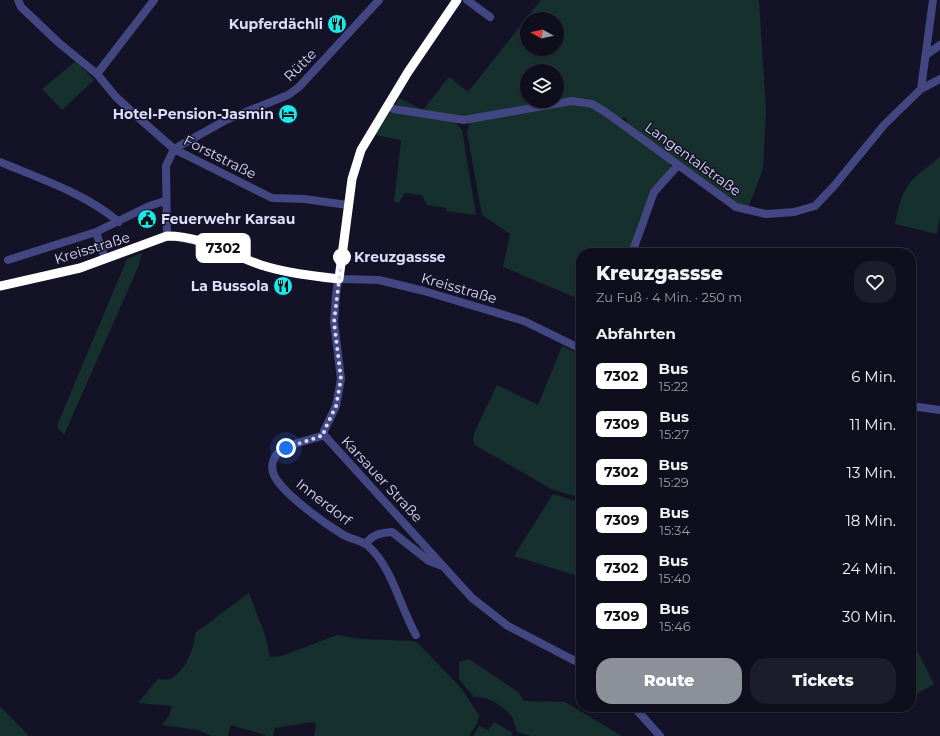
<!DOCTYPE html>
<html lang="de">
<head>
<meta charset="utf-8">
<style>
	body { margin:0; font-family:Montserrat,sans-serif; background:#1d1c2a; color:#f1f3f6; height:100vh; display:flex; flex-direction:column; font-size:15px; white-space:nowrap }
	* { box-sizing:border-box; margin:0 }
	p { font-size:13px; color:#9b9ca4 }
	.icon { flex:none; width:22px; height:22px; fill:none; stroke:currentColor; stroke-width:2; stroke-linecap:round; stroke-linejoin:round }
	.map { position:relative; flex:1; overflow:hidden }
	.panel { position:absolute; left:576px; top:248px; width:340px; height:464px; display:flex; flex-direction:column; background:#0f0e1d; border-radius:16px; box-shadow:0 1px 3px #0004,0 0 0 1px #2f2e3b }
	.panel>* { flex:none }
	.badge { padding:0 8px; border-radius:6px; font-size:14px; line-height:26px }
	.needle { width:26px; rotate:278deg }
	.controls { position:absolute; left:520px; top:12px; display:grid; gap:8px }
	.controls a { display:grid; place-items:center; width:44px; height:44px; border-radius:50%; background:#0f0e1d; box-shadow:0 1px 3px #0004,0 0 0 1px #2f2e3b; font-size:20px }
	.you { position:absolute; width:20px; height:20px; margin:-10px; border:3px solid #fff; border-radius:50%; background:#1a73e8; box-shadow:0 0 0 6px #1a73e833 }
	.map>.badge { position:absolute; translate:-50% -50%; box-shadow:0 0 0 2px #fff }
	h2 { padding:0 20px; font-size:15px; line-height:36px }
	.round { display:grid; place-items:center; flex:none; width:42px; height:42px; border-radius:16px; background:#1d1c2a }
	.headline { display:flex; align-items:center; justify-content:space-between; height:68px; padding:0 20px }
	h1 { font-size:19px; font-weight:800; line-height:30px }
	.action { display:flex; gap:8px; margin-top:auto; padding:8px 20px }
	.action a { flex:1; height:46px; border-radius:16px; background:#8c9099; color:#fff; font-size:16px; font-weight:800; line-height:46px; text-align:center }
	.action a+a { background:#1d1c2a; color:#f1f3f6 }
	ul { padding:0; list-style:none }
	li { display:flex; align-items:center; gap:12px; height:48px; padding:0 20px }
	li div { flex:1 }
	li b { display:block; font-size:15px }
	li em { font-style:normal }
	li .badge { min-width:44px; font-weight:700; text-align:center }
	.map>svg:first-child { display:block }
	.green { fill:#16302d; fill-rule:evenodd }
	.lines { fill:none; stroke-linecap:round; stroke-linejoin:round }
	.minor { stroke:#424681; stroke-width:8 }
	.line-casing { stroke:#fff; stroke-width:9 }
	.line { stroke:#fff; stroke-width:6 }
	.walk { stroke:#dcdcfb; stroke-width:4; stroke-dasharray:0 7.2 }
	.stop-dot { fill:#fff; stroke:#fff; stroke-width:2 }
	.labels { text-anchor:middle; dominant-baseline:central; stroke-width:3; stroke-linejoin:round; paint-order:stroke }
	.poi-label { font-size:14px; font-weight:bold; fill:#dcdcfb; stroke:#141227; text-anchor:end }
	.street-label { font-size:14px; fill:#dcdcfb; stroke:#141227 }
	.stop-label { font-size:14px; font-weight:bold; fill:#dcdcfb; stroke:#141227; text-anchor:start }
</style>
</head>
<body>
<div class="map">
<svg width="940" height="736" viewBox="0 0 940 736">
	<rect width="100%" height="100%" fill="#141227"/>
	<!-- green -->
	<path class="green" d="M541,0H759L766,110L763,169L748,208L736,204L629,126L625,117L619,119L589,101L468,118L395,105L399,98L423,110L449,77L468,92ZM527,19H557V49H527ZM527,71H557V101H527Z
		M76,61L94,80L62,110L42,89Z
		M567,103L598,109L669,160L671,170L651,192L639,221L629,253H581V300L503,267L510,234L482,215L467,132L470,122Z
		M393,111L454,121L462,130L476,215L446,211V208L427,205L422,195L405,193L399,203L394,202L401,140L375,135L390,112Z
		M940,156V216L937,234L895,224C898,208 902,190 914,178C922,170 932,165 940,156Z
		M142,253L139,265L64,435L58,428V423L127,259Z
		M562,346L581,355V498L551,489L475,445L473,440L474,433L497,385L538,405Z
		M553,494L581,503V577L514,556Z
		M249,593L265,635L270,657L281,656L337,635L362,639L414,641L418,643L461,688L479,715L478,722L469,736H314L316,724L313,722L275,728L273,736H265V735L231,725L228,736H212L197,730L162,725L169,716L172,706L138,703L158,679C162,679 167,680 170,679C185,672 195,648 195,633Z
		M911,630L916,648L934,684L911,697Z
		M469,659L518,692L524,701L565,702L622,736H531L517,732C516,728 514,722 512,717C505,707 486,695 474,697L459,679V662Z
		M0,706L29,736H0Z
		M494,722L513,733L510,736H473L479,726L488,730Z"/>
	<g class="lines">
		<!-- minor -->
		<path class="minor" d="M18,0L21,7L59,43L97,74L116,97L140,119L174,149L272,198L304,199L348,205
			M457,0L408,72L361,150L352,179L336,295L334,322L341,379L336,406L324,431V435L472,598L508,626L581,664
			M467,0L490,17
			M926,55L940,45
			M97,74L154,0
			M921,89L933,0
			M388,106L394,109L464,120L572,101L592,104L604,111L736,207L766,214L794,212L815,206L834,186L884,125L921,89L940,79
			M0,162C41,179 84,193 119,222
			M96,232L105,259
			M167,236L166,166L174,149L226,120L288,95L299,87L379,0
			M632,253L654,192L678,165
			M8,260L96,232L149,206L165,201
			M0,286L80,268L167,236L177,237L210,244L260,265L290,273L339,279L379,280L424,291L524,321L581,349
			M911,406L940,410
			M324,435C309,441 292,442 279,452C272,458 270,469 275,477C285,495 324,523 342,534C349,539 361,540 367,545C392,566 400,607 416,635
			M366,544C372,534 382,533 392,532L429,561L442,566
			M634,707L660,736"/>
	</g>
	<g class="lines">
		<!-- line casing -->
		<g class="line-casing">
			<path id="line" d="M0,286L80,268L167,236C203,236 229,254 261,265C286,273 313,276 339,279L352,179L361,150L408,72L457,0"/>
		</g>
		<!-- line -->
		<use href="#line" class="line"/>
		<!-- walk -->
		<path class="walk" d="M286,448L324,435V431L336,406L341,379L334,322L342,255V257"/>
	</g>
	<!-- icons -->
	<defs>
		<g id="restaurant-disc" transform="scale(1)"><circle r="9.5" fill="#1be8e8" stroke="#141227"/><path d="M-5-6h1v4h1v-4h1v4h1v-4h1v5L-1.5 .5V6h-2V.5L-5-1ZM5-6V6H3V1.5H1.5Q1.5-4 5-6Z" fill="#111"/></g>
		<g id="hotel-disc" transform="scale(1)"><circle r="9.5" fill="#1be8e8" stroke="#141227"/><path d="M-6-4.5h1.5V1H6V5H4.5V3h-9V5H-6ZM-4 0a1.8 1.8 0 1 1 3.6 0ZM.5 0V-2.5h3Q6-2.5 6 0Z" fill="#111"/></g>
		<g id="civic-disc" transform="scale(1)"><circle r="9.5" fill="#1be8e8" stroke="#141227"/><path d="M-.6-6.5H3V-4.5H.6V-3L4-1V1h2V6H-6V1h2V-1L-.6-3ZM-1.2 2.5V6h2.4V2.5Z" fill="#111"/></g>
	</defs>
	<g fill-rule="evenodd">
		<use href="#restaurant-disc" x="337" y="24"/>
		<use href="#hotel-disc" x="288" y="114"/>
		<use href="#civic-disc" x="147" y="219"/>
		<use href="#restaurant-disc" x="283" y="286"/>
	</g>
	<!-- markers -->
	<circle class="stop-dot" cx="342" cy="257" r="8"/>
	<g class="labels">
		<!-- poi labels -->
		<g class="poi-label">
			<text x="323" y="24">Kupferdächli</text>
			<text x="274" y="114">Hotel-Pension-Jasmin</text>
			<text x="161" y="219" text-anchor="start">Feuerwehr Karsau</text>
			<text x="269" y="286">La Bussola</text>
		</g>
		<!-- street labels -->
		<g class="street-label">
			<text transform="translate(300 65) rotate(-45)">Rütte</text>
			<text transform="translate(220 157) rotate(27)">Forststraße</text>
			<text transform="translate(693 159) rotate(36)">Langentalstraße</text>
			<text transform="translate(92 248) rotate(-17)">Kreisstraße</text>
			<text transform="translate(459 288) rotate(16)">Kreisstraße</text>
			<text transform="translate(382 479) rotate(47)">Karsauer Straße</text>
			<text transform="translate(324 502) rotate(38)">Innerdorf</text>
		</g>
		<!-- stop labels -->
		<g class="stop-label">
			<text x="354" y="257">Kreuzgassse</text>
		</g>
	</g>
</svg>
<div class="controls">
<a><svg class="needle" viewBox="-14 -14 28 28"><path d="M0-13l5 13h-10z" fill="#e53935"/><path d="M0 13l5-13h-10z" fill="#9b9ca4"/></svg></a>
<a><svg class="icon" aria-label="layers" viewBox="0 0 24 24"><path d="M12 4l9 5-9 5-9-5zM3 14l9 5 9-5"/></svg></a>
</div>
<div class="you" style="left:286px;top:448px"></div>
<b class="badge" style="left:223px;top:248px;background:#fff;color:#111">7302</b>
<section class="panel">
<div class="headline"><div><h1>Kreuzgassse</h1><p>Zu Fuß · 4 Min. · 250 m</p></div><a class="round"><svg class="icon" aria-label="heart" viewBox="0 0 24 24"><path d="M12 20l-8-8c-3-5 5-10 8-4 3-6 11-1 8 4z"/></svg></a></div>
<h2>Abfahrten</h2>
<ul>
<li><span class="badge" style="background:#fff;color:#111">7302</span><div><b>Bus</b><p>15:22</p></div><em>6 Min.</em></li>
<li><span class="badge" style="background:#fff;color:#111">7309</span><div><b>Bus</b><p>15:27</p></div><em>11 Min.</em></li>
<li><span class="badge" style="background:#fff;color:#111">7302</span><div><b>Bus</b><p>15:29</p></div><em>13 Min.</em></li>
<li><span class="badge" style="background:#fff;color:#111">7309</span><div><b>Bus</b><p>15:34</p></div><em>18 Min.</em></li>
<li><span class="badge" style="background:#fff;color:#111">7302</span><div><b>Bus</b><p>15:40</p></div><em>24 Min.</em></li>
<li><span class="badge" style="background:#fff;color:#111">7309</span><div><b>Bus</b><p>15:46</p></div><em>30 Min.</em></li>
</ul>
<div class="action"><a>Route</a><a>Tickets</a></div>
</section>
</div>
</body>
</html>
